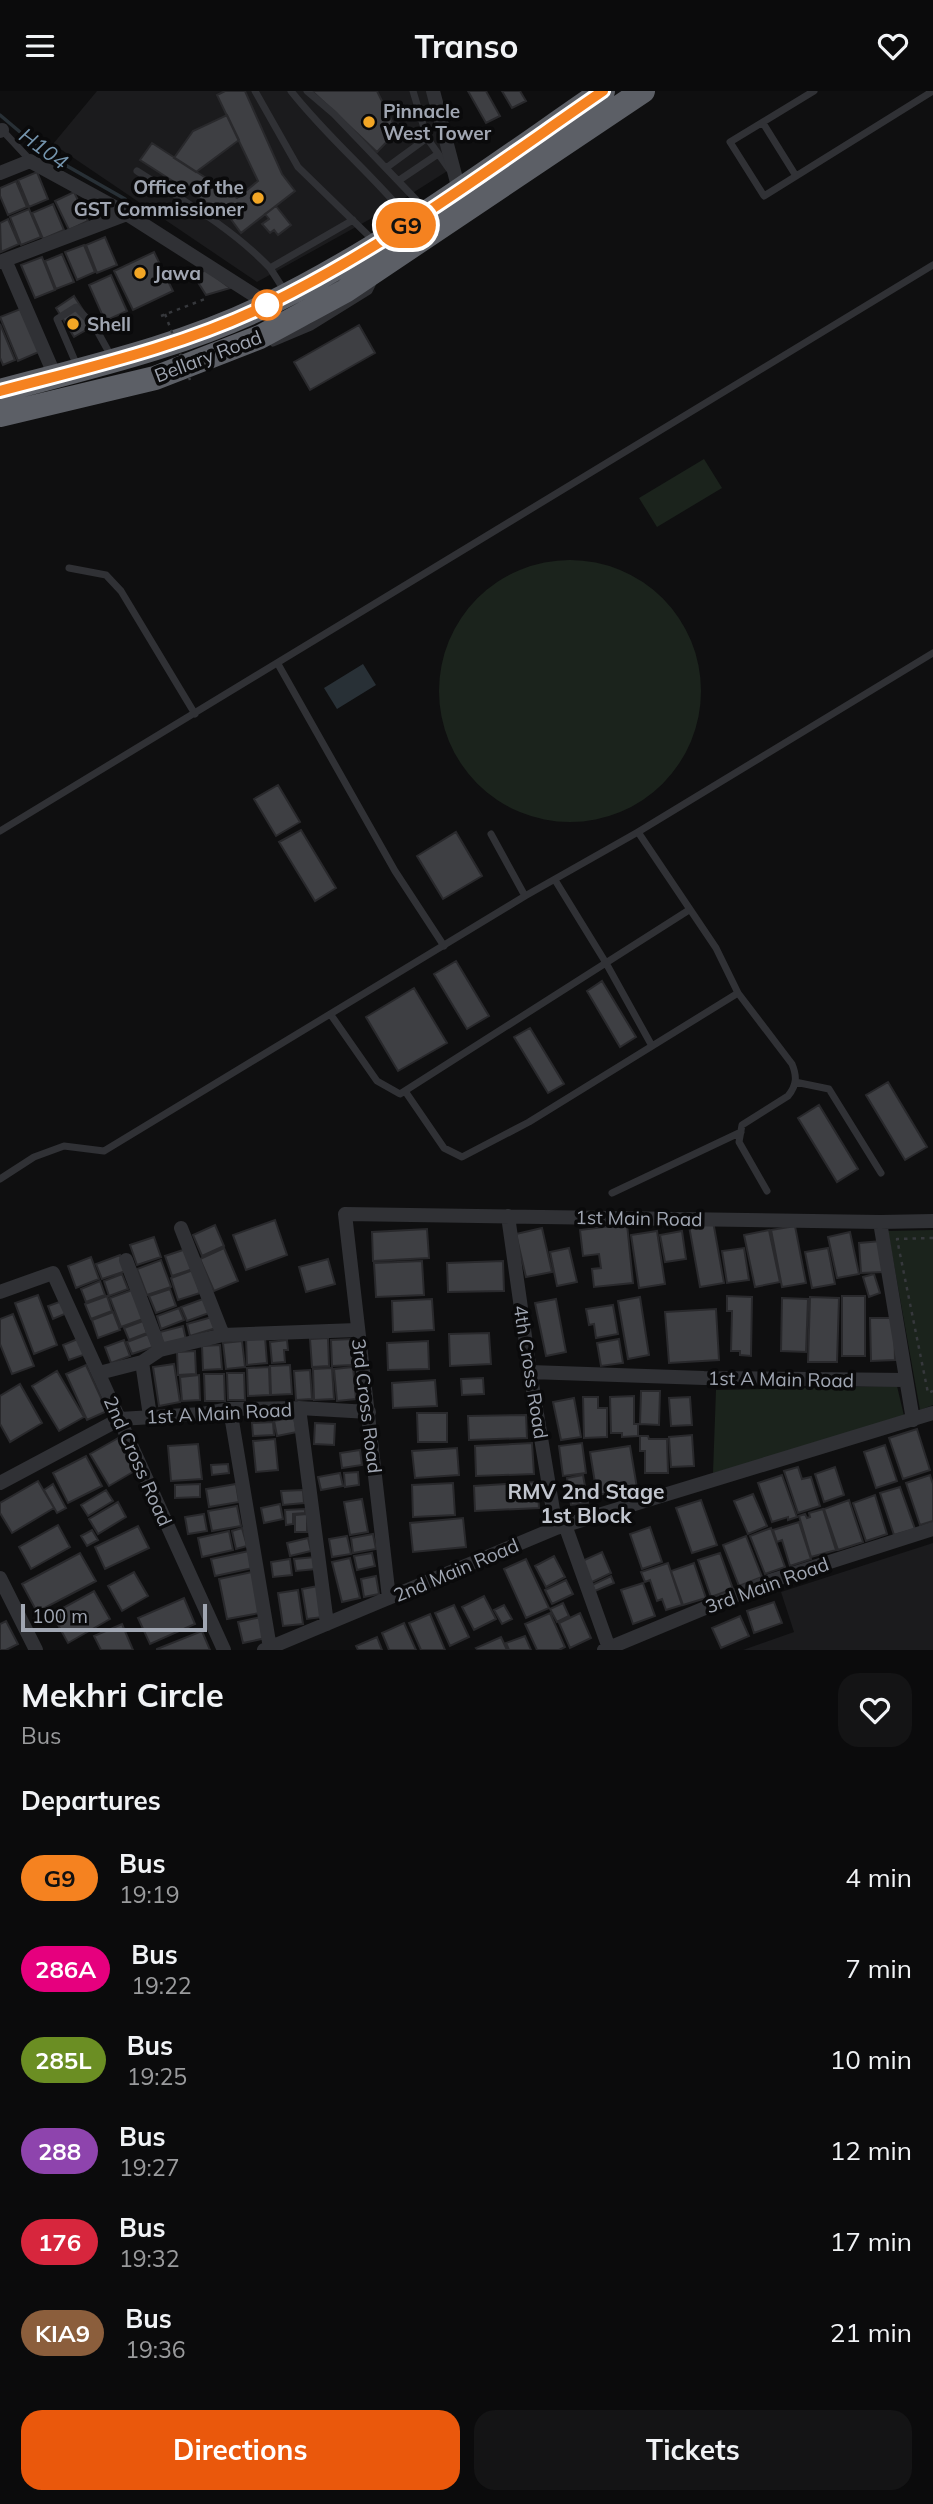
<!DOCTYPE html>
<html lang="en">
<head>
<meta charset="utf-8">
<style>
	body { margin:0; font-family:Mulish,sans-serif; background:#141415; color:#f1f3f6; height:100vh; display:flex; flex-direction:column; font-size:26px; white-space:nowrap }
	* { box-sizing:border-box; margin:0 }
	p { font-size:23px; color:#9a9b9d }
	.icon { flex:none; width:38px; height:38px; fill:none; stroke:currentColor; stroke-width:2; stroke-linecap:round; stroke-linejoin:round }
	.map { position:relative; height:1559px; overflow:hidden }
	.drawer { display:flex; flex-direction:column; background:#0b0b0c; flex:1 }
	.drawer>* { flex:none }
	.badge { padding:0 14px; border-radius:23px; font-size:24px; line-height:46px }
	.scale { position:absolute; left:21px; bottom:18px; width:186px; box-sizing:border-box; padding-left:7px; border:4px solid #a0a6b2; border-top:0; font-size:19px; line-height:24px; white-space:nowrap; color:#a0a6b2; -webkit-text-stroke:5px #0a0a0b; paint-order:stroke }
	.map>.badge { position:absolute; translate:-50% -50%; box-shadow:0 0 0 4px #fff }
	h2 { padding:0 21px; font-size:26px; line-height:63px }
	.round { display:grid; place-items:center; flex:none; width:74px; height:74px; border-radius:21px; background:#141415 }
	.overview { display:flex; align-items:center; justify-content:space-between; height:119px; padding:0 21px }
	h1 { font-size:33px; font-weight:700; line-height:52px }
	.primary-button { display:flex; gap:14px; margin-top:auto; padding:14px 21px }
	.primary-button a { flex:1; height:80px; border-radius:21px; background:#ea580c; color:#fff; font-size:28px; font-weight:700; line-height:80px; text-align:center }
	.primary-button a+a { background:#141415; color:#f1f3f6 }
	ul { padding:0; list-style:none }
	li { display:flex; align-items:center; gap:21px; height:91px; padding:0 21px }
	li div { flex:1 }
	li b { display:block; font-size:26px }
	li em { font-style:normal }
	li .badge { min-width:77px; font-weight:700; text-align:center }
	header { display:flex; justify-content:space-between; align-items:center; height:91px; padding:0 21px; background:#0b0b0c; font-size:32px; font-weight:700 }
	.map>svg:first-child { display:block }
	.built { fill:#1b1b1d }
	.green { fill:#1b231c }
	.water { fill:#283036 }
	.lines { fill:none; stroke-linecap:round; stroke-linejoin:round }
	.stream { stroke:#283036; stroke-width:3.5 }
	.building { fill:#3e3f43; stroke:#29292c; stroke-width:2 }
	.path { stroke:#36383c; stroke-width:2.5; stroke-dasharray:3.5 5; stroke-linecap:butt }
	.lane { stroke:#303135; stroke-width:7 }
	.street { stroke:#303135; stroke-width:14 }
	.highway { stroke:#5c5f66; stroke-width:24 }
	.path-bridge { stroke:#36383c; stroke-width:2.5; stroke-dasharray:3.5 5; stroke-linecap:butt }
	.line-casing { stroke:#fff; stroke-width:16 }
	.line { stroke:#f58220; stroke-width:10 }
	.poi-dot { fill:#f2a625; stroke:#0a0a0b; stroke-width:2.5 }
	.stop-dot { fill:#fff; stroke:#f58220; stroke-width:3.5 }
	.labels { text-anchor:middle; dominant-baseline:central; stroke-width:7; stroke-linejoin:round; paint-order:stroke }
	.poi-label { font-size:19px; font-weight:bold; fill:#a0a6b2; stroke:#0a0a0b; text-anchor:start }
	.street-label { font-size:19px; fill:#a0a6b2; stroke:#0a0a0b }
	.water-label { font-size:21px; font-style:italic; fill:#7595ae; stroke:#0a0a0b }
	.neighbourhood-label { font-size:21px; font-weight:bold; fill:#c1c5ce; stroke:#0a0a0b }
</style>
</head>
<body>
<header><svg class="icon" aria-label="menu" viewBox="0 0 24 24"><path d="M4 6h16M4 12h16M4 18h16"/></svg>Transo<svg class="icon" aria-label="heart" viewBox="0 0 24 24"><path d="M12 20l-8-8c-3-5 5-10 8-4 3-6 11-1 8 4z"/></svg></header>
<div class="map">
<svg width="933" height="1559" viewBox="0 0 933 1559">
	<rect width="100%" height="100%" fill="#0f0f10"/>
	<!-- built -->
	<path class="built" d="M97,0H430L452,77L381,122L257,191L53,53Z
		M933,1452V1559H743L794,1541L781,1501Z"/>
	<!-- green -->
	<path class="green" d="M704,368L722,397L657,436L639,407Z
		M439 600a131 131 0 1 1 262 0a131 131 0 1 1-262 0Z
		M933,1139V1314L920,1319L888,1140Z
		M897,1295L905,1329L713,1382L716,1299Z"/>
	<!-- water -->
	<path class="water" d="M363,573L376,594L337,618L324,597Z"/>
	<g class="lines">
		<!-- stream -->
		<path class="stream" d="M0,24L46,63L125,108"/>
	</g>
	<!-- building -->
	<path class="building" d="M225,0H245L282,83L295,100L241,142L230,127L140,69L152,52L237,107L258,90L217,4Z
		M312,0H377L397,40L377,61Z
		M468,0H486L500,25L486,32Z
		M502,0H520L526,10L512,17Z
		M227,24L239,49L196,81L174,67L193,40Z
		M37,81L48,108L29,116L18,89Z
		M16,90L27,116L8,124L0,105V97Z
		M74,101L88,130L69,139L55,110Z
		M93,112L104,125L96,131L85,117Z
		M53,113L64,139L43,148L32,122Z
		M276,115L291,134L278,144L274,139L270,142L262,133L269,128L265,123Z
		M29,118L41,146L21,154L10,126Z
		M8,128L19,153L1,161L0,132Z
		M105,146L117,174L97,182L86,154Z
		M84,154L95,181L77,189L65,161Z
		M154,161L173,200L133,219L114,180Z
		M62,163L74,191L56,198L45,170Z
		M42,166L55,199L35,207L21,174Z
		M205,178L230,197L206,204L196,188Z
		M111,184L127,220L105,230L89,194Z
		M74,205L93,235L74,246L56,217Z
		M23,217L41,260L18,270L0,226Z
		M0,233L15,269L3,274L0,267Z
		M359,234L375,262L310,299L294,271Z
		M278,694L300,731L276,745L254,708Z
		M301,739L336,797L315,810L279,751Z
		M456,741L482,785L443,808L417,765Z
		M456,870L489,925L467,938L434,883Z
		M602,890L636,946L620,956L587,900Z
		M414,897L447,952L398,980L366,926Z
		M530,937L564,993L548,1002L514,946Z
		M888,991L927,1056L905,1069L866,1004Z
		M819,1014L858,1078L837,1091L798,1027Z
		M275,1129L287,1164L246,1179L233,1144Z
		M713,1130L724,1192L700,1196L689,1135Z
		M627,1133L633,1192L594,1196L592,1178L601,1177L599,1163L583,1165L580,1139Z
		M215,1134L224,1155L202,1165L193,1144Z
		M795,1135L806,1192L782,1196L771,1139Z
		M542,1137L552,1181L526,1186L516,1143Z
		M427,1138L429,1167L373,1170L372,1141Z
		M769,1139L780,1191L755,1196L744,1144Z
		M657,1140L665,1193L639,1197L631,1144Z
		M682,1140L686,1168L665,1171L660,1144Z
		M850,1141L859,1183L837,1187L828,1146Z
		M154,1146L161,1166L137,1174L130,1154Z
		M881,1150L883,1181L861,1182L859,1152Z
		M224,1157L238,1190L214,1200L200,1168Z
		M569,1157L577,1191L557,1195L550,1161Z
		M744,1157L749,1189L727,1192L722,1160Z
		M828,1157L835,1193L812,1197L805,1161Z
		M186,1158L193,1178L172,1185L165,1165Z
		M120,1164L126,1180L102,1188L96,1173Z
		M91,1166L99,1188L76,1197L68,1175Z
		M328,1168L335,1193L306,1201L299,1176Z
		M161,1169L171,1196L147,1204L137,1178Z
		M422,1170L424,1204L376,1206L374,1172Z
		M503,1170L504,1200L448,1201L447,1172Z
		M193,1179L200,1202L178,1209L171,1187Z
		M122,1183L128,1198L109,1205L104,1190Z
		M874,1183L880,1202L869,1206L863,1186Z
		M100,1190L105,1204L86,1211L81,1198Z
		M170,1198L176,1215L156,1222L149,1205Z
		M132,1199L143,1228L121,1236L110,1207Z
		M38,1204L57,1254L34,1263L15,1212Z
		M107,1205L112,1220L91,1228L85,1213Z
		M727,1205L752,1206L751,1265L740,1264V1260H731L732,1220H727Z
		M842,1205H865V1265H842Z
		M640,1206L649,1264L628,1268L618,1210Z
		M810,1206L839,1207L837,1271H808Z
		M782,1207L808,1208L806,1261L781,1260Z
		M203,1208L209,1222L187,1230L181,1216Z
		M432,1208L434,1239L393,1241L392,1210Z
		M556,1208L566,1261L546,1265L535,1212Z
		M62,1210L67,1222L53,1228L48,1215Z
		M613,1214L618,1243L596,1247L594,1233L589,1234L586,1218Z
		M179,1217L184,1229L161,1238L157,1225Z
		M716,1218L719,1269L669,1272L665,1221Z
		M113,1221L120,1239L98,1247L92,1229Z
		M13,1223L34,1275L12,1283L0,1253V1228Z
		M212,1226L216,1237L190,1245L187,1233Z
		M870,1227H894L895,1269L871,1270Z
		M143,1230L147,1242L129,1249L124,1237Z
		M183,1235L186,1249L163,1254L160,1241Z
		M489,1242L491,1273L450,1275L449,1243Z
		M148,1243L153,1256L132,1263L127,1251Z
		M265,1246L267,1272L247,1274L246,1247Z
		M80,1247L86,1263L69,1269L63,1254Z
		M328,1247L329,1275L312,1276L310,1248Z
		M352,1248L353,1274L332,1275L331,1249Z
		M619,1248L623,1272L601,1275L597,1252Z
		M124,1249L130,1265L111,1272L105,1256Z
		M287,1249L288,1259H284L285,1271L272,1272L270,1251Z
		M242,1250L245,1276L226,1278L223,1252Z
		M428,1250L429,1278L388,1279L387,1252Z
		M220,1254L222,1278L203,1279L202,1255Z
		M195,1260L196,1283L178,1284L177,1261Z
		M174,1273L180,1311L159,1315L153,1276Z
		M86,1274L107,1320L87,1329L66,1283Z
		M290,1274L292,1303L271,1304L270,1275Z
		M269,1276L270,1304L248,1305L247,1277Z
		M353,1276L356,1308L337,1310L334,1278Z
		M332,1277L334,1308L314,1309L313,1278Z
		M310,1279L312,1308L296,1309L294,1280Z
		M57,1280L84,1326L59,1340L32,1295Z
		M227,1282H244L245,1309H228Z
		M204,1283H224L225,1310H205Z
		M199,1284L200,1309L182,1310L180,1286Z
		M483,1287L484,1303L462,1304L461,1288Z
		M435,1289L437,1315L393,1317L392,1292Z
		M20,1293L42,1332L10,1351L0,1333V1305Z
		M641,1300H660L659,1334L640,1333Z
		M634,1305V1333H638V1345L622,1346V1342H611L610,1306Z
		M583,1306H598V1317H607V1346L584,1347Z
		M690,1306L692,1334L671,1335L669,1307Z
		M574,1307L581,1346L561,1349L553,1311Z
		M417,1322H447V1351H418Z
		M526,1324L527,1347L469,1349L468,1325Z
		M294,1326L297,1341L277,1345L274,1330Z
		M273,1331L274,1344L253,1345L252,1332Z
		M315,1332L335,1333L334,1354L314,1353Z
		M917,1338L930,1379L903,1388L889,1347Z
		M692,1344L694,1375L671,1376L669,1346Z
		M640,1345H648L649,1348H667L668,1382H645V1360H640Z
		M120,1346L138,1378L109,1395L90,1363Z
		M275,1348L278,1379L256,1381L253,1350Z
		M532,1352L534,1383L476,1385L475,1355Z
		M582,1352L586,1382L563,1385L559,1355Z
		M198,1353L202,1388L171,1390L168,1355Z
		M885,1354L897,1390L876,1397L864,1361Z
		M630,1355L637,1397L597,1404L590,1361Z
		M457,1357L459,1384L415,1387L412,1360Z
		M360,1359L362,1374L342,1377L340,1362Z
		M86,1365L102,1395L68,1412L53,1382Z
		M228,1373L229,1382L212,1384L211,1374Z
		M798,1376L802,1388L811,1386L820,1415L798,1422L784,1380Z
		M835,1376L844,1404L824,1411L815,1383Z
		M358,1381L359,1394L345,1396L344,1382Z
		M340,1382L343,1395L321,1399L318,1386Z
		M583,1384L588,1412L571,1414L567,1387Z
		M782,1384L797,1426L788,1429V1426L772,1431L758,1392Z
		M930,1384L933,1393V1430L920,1434L906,1392Z
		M38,1390L54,1417L12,1442L0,1422V1412Z
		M537,1391L539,1417L475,1420L474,1395Z
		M453,1392L455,1424L413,1426L412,1394Z
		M53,1393L66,1417L57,1422L44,1399Z
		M200,1393V1406L175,1407V1394Z
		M236,1393L239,1411L209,1416L206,1398Z
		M900,1396L915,1438L894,1444L880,1402Z
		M106,1399L113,1410L88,1425L81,1414Z
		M303,1399L304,1412L283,1414L281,1400Z
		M753,1403L767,1435L748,1443L734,1410Z
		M875,1404L887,1443L866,1450L853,1412Z
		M362,1408L368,1441L350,1444L344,1411Z
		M701,1409L717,1454L692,1462L676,1417Z
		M849,1409L863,1451L838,1459L824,1418Z
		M118,1411L126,1426L98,1443L89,1428Z
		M280,1413L283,1428L264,1432L261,1417Z
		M237,1415L241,1435L212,1440L208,1420Z
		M305,1418V1422L293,1423V1433L286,1434L285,1419Z
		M823,1418L836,1459L811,1466L799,1425L805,1423L807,1427L810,1426L809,1422Z
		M204,1423L207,1440L188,1443L185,1426Z
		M307,1423V1441H295V1424Z
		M463,1427L466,1456L413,1461L410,1432Z
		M799,1431L811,1468L790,1475L782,1449L777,1451L773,1439Z
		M58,1434L70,1456L31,1478L19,1456Z
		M138,1435L149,1457L105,1478L95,1456Z
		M650,1436L662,1471L642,1478L630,1443Z
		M242,1437L247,1455L236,1458L232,1440Z
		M771,1437L785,1476L765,1483L750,1445Z
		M92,1439L98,1449L87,1455L81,1445Z
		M229,1440L233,1459L202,1466L198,1447Z
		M373,1443L376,1458L353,1462L351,1447Z
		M347,1445L351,1463L332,1466L329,1448Z
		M746,1445L762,1486L739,1495L723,1454Z
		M308,1447L311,1460L290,1465L287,1452Z
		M249,1460L253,1477L215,1485L211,1468Z
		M602,1461L611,1482L590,1492L580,1471Z
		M80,1462L96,1490L37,1521L22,1493Z
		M372,1462L375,1475L357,1479L354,1465Z
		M720,1462L733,1498L711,1506L698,1469Z
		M554,1465L565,1486L546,1496L535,1475Z
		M315,1466L316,1478L296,1480L294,1468Z
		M350,1467L360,1507L342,1511L332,1471Z
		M290,1468L292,1484L273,1486L271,1471Z
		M526,1468L549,1517L526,1527L504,1478Z
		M668,1472L682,1514L666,1519L662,1508L657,1510L650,1489L645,1491L641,1481Z
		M694,1472L706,1507L683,1514L671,1480Z
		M134,1481L148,1505L122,1520L108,1495Z
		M252,1481L260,1522L227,1528L219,1488Z
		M376,1485L379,1503L364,1506L361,1488Z
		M611,1485L614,1492L595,1500L592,1494Z
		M566,1489L573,1503L552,1513L545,1499Z
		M643,1492L655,1525L633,1533L621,1499Z
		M318,1495L323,1526L307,1528L302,1498Z
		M298,1499L303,1533L283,1535L278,1502Z
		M94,1500L110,1528L68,1552L52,1523Z
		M484,1505L496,1528L474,1539L462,1516Z
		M184,1507L195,1533L150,1553L138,1527Z
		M774,1511L782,1532L754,1542L747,1520Z
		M563,1512L569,1525L557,1531L550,1518Z
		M454,1514L469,1546L450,1555L435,1522Z
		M504,1514L512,1528L502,1533L494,1519Z
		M550,1522L565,1556L559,1559H537L525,1533Z
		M580,1522L591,1547L570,1557L559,1532Z
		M430,1523L445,1559H421L409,1532Z
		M740,1525L749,1545L721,1557L712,1537Z
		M261,1526L266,1547L243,1552L238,1531Z
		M6,1530L18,1553L6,1559H0V1533Z
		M404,1532L416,1559H389L382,1542Z
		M122,1533L133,1559H101L94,1545Z
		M202,1540L210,1559H157V1558Z
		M525,1545L531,1559H509L506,1552Z
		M377,1546L382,1559H358L356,1555Z
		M501,1546L507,1559H478L476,1557Z"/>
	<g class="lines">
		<!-- path -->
		<path class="path" d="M161,225L205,208
			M933,1147L897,1148L928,1302L933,1300"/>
		<!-- lane -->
		<path class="lane" d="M255,0L298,76L373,149
			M291,0C327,46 372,83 409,128
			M307,0L334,23L425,118
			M413,0L427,47L449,78
			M814,0L730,51L764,105L933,0
			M763,32L796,85
			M2,39L30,69
			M386,77L427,47
			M137,80C184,110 232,137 270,177
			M398,90L438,63
			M284,199L270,177L353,129
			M273,252L311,236L369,200L373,192
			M78,277L57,228L76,216L95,236L111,265
			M69,477L106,484L121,500L195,623
			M278,573L395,780L444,855
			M0,740L933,174
			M491,743L525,805
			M555,789L606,872L652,955
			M331,924L377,990L400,1003L689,819
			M795,991L829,998L881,1082
			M405,1000L444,1057L462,1066L529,1031L738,902
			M0,1088L34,1066L64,1055L104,1060L525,805L638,741
			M767,1100L739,1051L742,1034L788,1005C797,994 797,985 792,973L738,902L716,857L638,741L933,562
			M612,1102L741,1041"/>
		<!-- street -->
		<path class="street" d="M433,0L459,99
			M0,40L2,39
			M0,82L30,70L127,123L268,213
			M5,169L55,285
			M0,171L127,123
			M508,1125L530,1281L556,1437
			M880,1131L913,1329
			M181,1137L223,1244
			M126,1169L160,1259
			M0,1201L53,1182L224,1559
			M142,1271L150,1325
			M530,1281L704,1287L905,1289
			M99,1282L142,1271L160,1259L223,1244L357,1239
			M299,1317L327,1533
			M230,1318L270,1557
			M0,1392L120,1328L202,1323L230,1318L299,1317L369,1321
			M565,1434L609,1557
			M0,1487L36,1559
			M389,1507L345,1123L880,1131L933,1130
			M264,1559L556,1437L933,1322
			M604,1559L770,1490L933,1438"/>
		<!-- highway -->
		<path class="highway" d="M0,300C90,276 183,255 267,214C386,156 494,75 603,0
			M0,324L155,287L260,246L345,200L643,0"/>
		<!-- path-bridge -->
		<path class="path-bridge" d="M165,223L190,289"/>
	</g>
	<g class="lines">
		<!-- line casing -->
		<g class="line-casing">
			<path id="line" d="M0,300C90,276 183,255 267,214C386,156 494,75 603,0"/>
		</g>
		<!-- line -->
		<use href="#line" class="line"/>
	</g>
	<!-- markers -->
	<g class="poi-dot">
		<circle cx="369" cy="31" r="7"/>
		<circle cx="258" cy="107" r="7"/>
		<circle cx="140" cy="182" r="7"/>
		<circle cx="73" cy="233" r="7"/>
	</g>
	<circle class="stop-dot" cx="267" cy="214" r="14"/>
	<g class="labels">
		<!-- poi labels -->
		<g class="poi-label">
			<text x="383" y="20">Pinnacle<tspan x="383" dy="22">West Tower</tspan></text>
			<text x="244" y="96" text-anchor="end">Office of the<tspan x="244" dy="22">GST Commissioner</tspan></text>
			<text x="154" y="182">Jawa</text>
			<text x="87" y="233">Shell</text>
		</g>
		<!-- street labels -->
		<g class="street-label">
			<text transform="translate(208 265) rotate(-21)">Bellary Road</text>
			<text transform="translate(639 1127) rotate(1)">1st Main Road</text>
			<text transform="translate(531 1281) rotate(81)">4th Cross Road</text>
			<text transform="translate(781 1288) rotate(1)">1st A Main Road</text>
			<text transform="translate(367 1315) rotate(83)">3rd Cross Road</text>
			<text transform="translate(219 1322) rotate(-3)">1st A Main Road</text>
			<text transform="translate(138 1370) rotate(66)">2nd Cross Road</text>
			<text transform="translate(456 1479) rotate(-23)">2nd Main Road</text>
			<text transform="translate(767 1494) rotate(-20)">3rd Main Road</text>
		</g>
		<!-- water labels -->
		<g class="water-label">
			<text transform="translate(44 57) rotate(36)">H104</text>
		</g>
		<!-- neighbourhood labels -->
		<g class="neighbourhood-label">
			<text x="586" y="1400">RMV 2nd Stage<tspan x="586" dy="24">1st Block</tspan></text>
		</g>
	</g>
</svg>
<div class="scale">100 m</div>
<b class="badge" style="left:406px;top:134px;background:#f58220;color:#111">G9</b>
</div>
<section class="drawer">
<div class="overview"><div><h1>Mekhri Circle</h1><p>Bus</p></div><a class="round"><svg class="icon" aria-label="heart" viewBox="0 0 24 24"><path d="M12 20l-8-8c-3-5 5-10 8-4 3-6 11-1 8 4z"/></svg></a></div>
<h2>Departures</h2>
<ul>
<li><span class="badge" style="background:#f58220;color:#111">G9</span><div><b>Bus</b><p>19:19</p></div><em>4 min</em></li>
<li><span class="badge" style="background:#e6007e;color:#fff">286A</span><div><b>Bus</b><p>19:22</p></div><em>7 min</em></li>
<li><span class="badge" style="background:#6b8e23;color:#fff">285L</span><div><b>Bus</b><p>19:25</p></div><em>10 min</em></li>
<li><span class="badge" style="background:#8e44ad;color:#fff">288</span><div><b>Bus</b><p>19:27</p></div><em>12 min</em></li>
<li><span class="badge" style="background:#d7263d;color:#fff">176</span><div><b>Bus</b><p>19:32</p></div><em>17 min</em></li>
<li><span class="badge" style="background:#8b5e3c;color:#fff">KIA9</span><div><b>Bus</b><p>19:36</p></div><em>21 min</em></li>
</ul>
<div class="primary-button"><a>Directions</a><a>Tickets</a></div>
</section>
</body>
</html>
